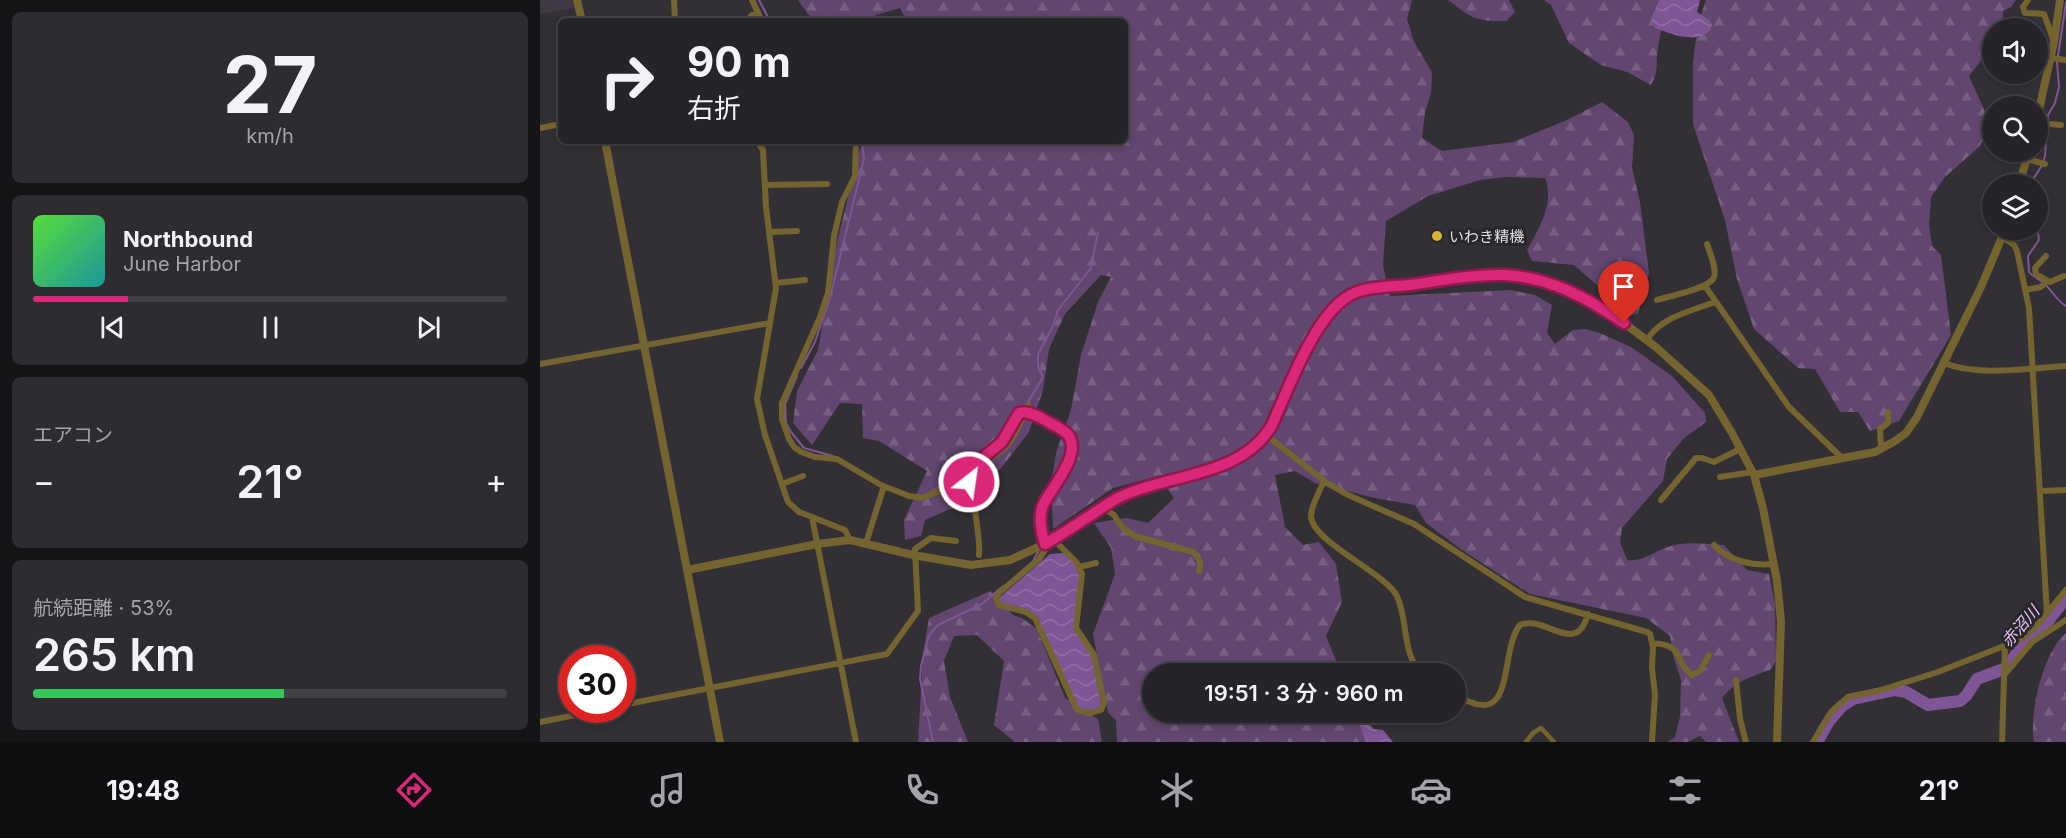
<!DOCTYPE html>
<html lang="ja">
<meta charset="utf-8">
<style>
:root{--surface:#262428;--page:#2e2c30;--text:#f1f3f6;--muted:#a4a4a8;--line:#424145;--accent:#db2777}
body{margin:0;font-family:Inter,"Noto Sans JP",sans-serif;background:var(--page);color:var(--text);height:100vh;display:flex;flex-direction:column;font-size:22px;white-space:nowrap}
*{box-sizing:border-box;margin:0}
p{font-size:20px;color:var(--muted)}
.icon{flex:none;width:33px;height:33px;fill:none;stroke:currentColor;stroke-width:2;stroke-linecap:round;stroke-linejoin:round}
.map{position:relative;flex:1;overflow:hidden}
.sheet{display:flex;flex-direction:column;gap:12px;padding:12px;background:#151416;width:540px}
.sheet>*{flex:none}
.banner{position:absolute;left:18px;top:18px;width:570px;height:126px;border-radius:9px;box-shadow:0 3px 9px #0003,0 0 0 2px var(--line);background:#262428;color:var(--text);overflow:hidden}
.fabs{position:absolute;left:1442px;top:18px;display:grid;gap:12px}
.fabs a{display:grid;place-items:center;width:66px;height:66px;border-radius:50%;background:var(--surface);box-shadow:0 3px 9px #0003,0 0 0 2px var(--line);font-size:30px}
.speed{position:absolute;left:18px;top:645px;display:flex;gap:12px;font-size:30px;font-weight:700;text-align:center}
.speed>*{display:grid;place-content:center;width:78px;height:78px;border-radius:50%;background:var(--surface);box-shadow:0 3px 9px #0003,0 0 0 2px var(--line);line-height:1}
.speed .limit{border:9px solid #d22;background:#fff;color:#111}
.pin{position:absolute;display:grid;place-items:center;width:51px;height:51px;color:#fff;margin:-62px -26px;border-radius:50% 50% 50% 0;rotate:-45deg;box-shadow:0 0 6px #0007}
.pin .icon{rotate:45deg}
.me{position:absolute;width:66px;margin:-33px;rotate:30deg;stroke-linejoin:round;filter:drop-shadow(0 0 4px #0008)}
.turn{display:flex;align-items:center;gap:21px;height:126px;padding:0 30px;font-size:27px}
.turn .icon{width:78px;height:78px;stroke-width:2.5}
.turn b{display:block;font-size:42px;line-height:51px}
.big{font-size:45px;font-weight:600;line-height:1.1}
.sheet .tile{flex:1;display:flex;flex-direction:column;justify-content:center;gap:9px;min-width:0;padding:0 21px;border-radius:9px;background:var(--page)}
.sheet .dial{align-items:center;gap:0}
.dial b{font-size:78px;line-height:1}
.song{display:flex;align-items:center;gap:18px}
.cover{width:72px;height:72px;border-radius:9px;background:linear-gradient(135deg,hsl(110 70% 55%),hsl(180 70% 35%))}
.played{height:6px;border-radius:3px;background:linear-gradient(90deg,var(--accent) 20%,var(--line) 20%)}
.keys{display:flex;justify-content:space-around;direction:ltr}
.heat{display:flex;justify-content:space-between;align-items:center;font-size:33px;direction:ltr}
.charge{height:9px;border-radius:4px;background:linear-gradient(90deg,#34c759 53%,var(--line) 0)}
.trip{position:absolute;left:602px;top:663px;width:324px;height:60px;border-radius:30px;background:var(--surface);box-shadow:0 3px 9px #0003,0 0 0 2px var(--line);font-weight:600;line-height:60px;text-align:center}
.tab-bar{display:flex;height:96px;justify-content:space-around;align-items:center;background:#0f0e10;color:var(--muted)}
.tab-bar .icon{width:42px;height:42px}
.tab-bar .active{color:var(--accent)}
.tab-bar b{font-size:27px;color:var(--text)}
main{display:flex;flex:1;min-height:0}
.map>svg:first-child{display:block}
</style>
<main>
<section class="sheet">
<div class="tile dial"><b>27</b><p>km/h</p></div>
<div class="tile">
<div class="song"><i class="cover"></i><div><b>Northbound</b><p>June Harbor</p></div></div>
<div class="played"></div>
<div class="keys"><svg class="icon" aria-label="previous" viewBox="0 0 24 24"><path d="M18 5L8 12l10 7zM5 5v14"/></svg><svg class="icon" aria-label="pause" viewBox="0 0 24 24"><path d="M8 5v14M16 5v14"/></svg><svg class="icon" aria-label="next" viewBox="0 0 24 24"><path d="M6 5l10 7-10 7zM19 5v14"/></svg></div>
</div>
<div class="tile"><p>エアコン</p>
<div class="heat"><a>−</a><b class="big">21°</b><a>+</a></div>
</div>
<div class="tile"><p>航続距離 · 53%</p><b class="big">265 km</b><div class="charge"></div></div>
</section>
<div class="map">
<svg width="1526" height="742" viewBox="0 0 1526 742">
<defs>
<pattern id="forest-firs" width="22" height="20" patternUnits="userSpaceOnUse" patternTransform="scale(1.5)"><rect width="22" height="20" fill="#61466f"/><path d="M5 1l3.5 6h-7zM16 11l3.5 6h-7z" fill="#776083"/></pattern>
<pattern id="water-waves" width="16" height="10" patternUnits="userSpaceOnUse" patternTransform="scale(1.5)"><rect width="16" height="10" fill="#7f5695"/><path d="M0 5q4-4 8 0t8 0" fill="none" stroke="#916ea4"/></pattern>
</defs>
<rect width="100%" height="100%" fill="#333035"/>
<path fill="#403943" d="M 0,0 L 32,0 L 34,8 L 0,14 Z"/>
<path fill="url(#forest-firs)" d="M 258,0 L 872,0 L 867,19 L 874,42 L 892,72 L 891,93 L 885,112 L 882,138 L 902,151 L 973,142 L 1025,121 L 1062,102 L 1088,122 L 1094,135 L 1092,168 L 1100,202 L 1109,273 L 1098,314 L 1091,315 L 1034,265 L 992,261 L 987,250 C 999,229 1015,202 1005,178 L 965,177 L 940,180 L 888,196 L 846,221 L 843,265 L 850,296 L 971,290 L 995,295 L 1012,305 L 1007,333 L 1015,344 L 1033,330 L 1046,329 L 1062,334 L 1091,347 L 1132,376 L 1165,413 L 1166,422 L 1144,438 L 1127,459 L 1123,481 L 1082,528 L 1080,542 L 1087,560 C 1105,562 1115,550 1131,546 C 1148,541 1167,544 1184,545 L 1207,570 L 1229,574 L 1235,605 L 1236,661 L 1230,670 C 1212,676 1194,682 1182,698 L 1199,742 L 1166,742 L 1160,736 L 1147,742 L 1128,742 L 1135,737 L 1140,717 L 1141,680 L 1134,659 L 1130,636 L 1106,618 L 990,594 L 922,550 L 886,523 L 875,505 L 835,498 L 775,483 L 755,471 L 735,475 L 745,527 L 763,545 L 779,542 L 796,564 L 802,602 L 786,636 L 801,673 L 612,674 L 612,712 L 820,713 L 828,742 L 577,742 L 576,720 L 568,713 L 553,634 L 575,574 L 571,548 L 554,523 L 586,518 L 608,523 L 634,498 L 618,476 L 573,488 L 513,529 L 511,485 L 516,453 L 531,410 L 541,355 L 558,302 L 571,277 L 561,275 L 525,314 L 509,349 L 503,390 L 489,432 L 462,467 L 431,500 L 385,520 L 381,536 L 365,540 L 364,520 L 387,471 L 339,441 L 323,438 L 322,404 L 300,403 L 272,445 L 253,423 L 257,391 L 278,350 L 297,242 L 322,141 L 585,141 L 585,21 L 367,21 L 360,8 L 336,15 L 331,21 L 273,21 Z
M 908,0 L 969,0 L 975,12 L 966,21 C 934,21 933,19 908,0 Z
M 1004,0 L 1131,0 C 1124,16 1121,30 1118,47 C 1115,64 1120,69 1111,85 L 1087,72 L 1061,65 L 1029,43 L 1011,5 Z
M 1166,0 L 1476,0 L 1471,7 L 1463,11 L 1463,28 L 1452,28 L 1452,47 L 1429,76 L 1446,114 L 1446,133 L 1440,146 L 1405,177 L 1391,197 L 1389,224 L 1392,246 L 1401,255 L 1411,335 L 1359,421 L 1330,431 L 1318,412 L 1300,412 L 1275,369 L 1258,368 L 1214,329 L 1197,279 L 1185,220 L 1153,124 L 1153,62 L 1158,24 Z
M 450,591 L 473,615 L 482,618 L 497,629 L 525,698 L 558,719 L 562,742 L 475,742 L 454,725 L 464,661 L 437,635 L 414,636 L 404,661 L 410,697 L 428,742 L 378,742 L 383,654 L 389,618 Z
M 1526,633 L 1526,742 L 1494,742 C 1489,713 1503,652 1526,633 Z"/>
<path fill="url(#water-waves)" d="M 1119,0 L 1160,0 L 1157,12 L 1169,20 L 1172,25 L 1170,31 C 1154,44 1132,34 1115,28 L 1111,19 Z
M 524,553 L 535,564 L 540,575 L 534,629 L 552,656 L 561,704 L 560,708 L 547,711 L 538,707 L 497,616 L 487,609 L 461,603 L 459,598 L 510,554 Z
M 823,722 L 827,722 L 834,729 L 843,730 L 853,742 L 826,742 L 820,726 Z"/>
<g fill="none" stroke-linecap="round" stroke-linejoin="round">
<path stroke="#7f5695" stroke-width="2" d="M 219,0 L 230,21
M 1490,184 L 1501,167 L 1505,156 L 1508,115 L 1515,103 L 1519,87 L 1517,62 L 1526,3
M 1497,225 L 1499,240 L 1488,256 L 1489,272 C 1493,277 1500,279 1505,284 C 1512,291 1518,302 1526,306
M 261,368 L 275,342 L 290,298 L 324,159 L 322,141
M 257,376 L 245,404 L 246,423 L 251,432 L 264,448 L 293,456
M 487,404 L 503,377 L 498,367 L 498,354 L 513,326 L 518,310 L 551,268 L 558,232
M 490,408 L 503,416
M 475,414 L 484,407
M 393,490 L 404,485 L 416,484
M 506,507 C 514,493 540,461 537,443 C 534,432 522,427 513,422
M 505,516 L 506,534
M 493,561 L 499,550
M 393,742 L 380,679 L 381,666 L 389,635 L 398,625 L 442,604 L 463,586"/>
<path stroke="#7f5695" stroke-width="12" d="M 1277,742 L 1289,721 L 1302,706 L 1313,699 L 1355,690 L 1366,692 L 1388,705 L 1420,701 L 1426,696 L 1437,679 L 1464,669 L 1470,663 L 1479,650 L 1508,621 L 1526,598"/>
<path stroke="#74642f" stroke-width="4.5" d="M 986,742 L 993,733 L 1001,728 L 1014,742"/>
<path stroke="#74642f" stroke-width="6" d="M 134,0 L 135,21
M 212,0 L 222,21
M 1488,0 L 1483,7 L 1485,13 L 1504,14 L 1514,42
M 206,21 L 212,15 L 218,13
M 1511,58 L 1526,60
M 1497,123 L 1521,125
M 0,128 L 21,124
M 217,141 L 223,150 L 226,207 L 236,288 L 217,399 L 225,435 L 248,502 L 259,512 L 305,530 L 310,540
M 316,141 L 315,176 L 302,202 L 294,236 L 288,293 L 280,317 L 242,403 L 242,419 L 249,439 L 254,447 L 261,452 L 275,457 L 297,459 L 341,485 L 369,496 L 383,498 L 402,489 L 424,485 L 429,482 L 438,462 L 462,442 L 477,415 L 483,412 L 501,418 L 528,434 L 533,449 L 521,478 L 504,504 L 501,522 L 505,550 L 499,559 L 459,593 L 456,598 L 459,605 L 486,612 L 495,618 L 536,708 C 545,715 552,713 561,710 L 564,703 L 554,655 L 536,628 L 542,574 L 537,563 L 513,539
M 1487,159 L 1505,164
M 225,185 L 287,184
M 1497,208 L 1502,208
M 229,232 L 257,231
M 1462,237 L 1474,245 L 1477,251 L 1489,308 L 1507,614
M 1506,256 L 1495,268 L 1496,274 L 1510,282 L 1524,276
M 236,283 L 265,280
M 1165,286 L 1249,407 L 1302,458
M 1485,290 L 1501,287 L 1507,281
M 1117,300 C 1129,296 1170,289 1174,277 C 1177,269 1170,253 1167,244
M 1107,340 C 1121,317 1151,311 1175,302
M 1404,363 C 1438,377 1489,368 1526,366
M 0,364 L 230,323
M 726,435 L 787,483 L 808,495 L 874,524 L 985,597 L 1107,632 L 1110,634 L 1113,647 L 1112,668 L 1115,695 L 1112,742
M 1341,449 L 1340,429 L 1348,423 L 1348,412
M 1180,477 L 1213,472
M 784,481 C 780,491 771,505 771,516 C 771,541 844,572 857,596 C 868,618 862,659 883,674
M 242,484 L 263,476
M 1500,491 L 1526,490
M 1121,500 L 1156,458 L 1162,458 L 1174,462 L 1200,449
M 560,510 L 568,511 L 574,515 L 581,526 L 594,536 L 653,552 C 659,556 662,564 659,571
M 272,517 L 316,742
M 326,543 L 344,486
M 1174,545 C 1189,561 1212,566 1233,564
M 439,555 C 441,534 431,510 437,490 C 437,487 448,462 449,460 C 454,455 461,452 467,446 C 476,434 483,419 488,405
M 539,567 L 556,563
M 1112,643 C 1147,645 1132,661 1152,675 L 1160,671 L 1169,655
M 1465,674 L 1492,642 L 1526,620
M 1196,680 L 1200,719 L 1206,742
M 915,694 C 978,735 958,652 980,625 C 1005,614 1036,658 1048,614
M 82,705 L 347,654 L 378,611 L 375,549 L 391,538 L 416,541
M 0,722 L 61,710
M 1273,742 L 1291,712 L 1308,697 L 1338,691 L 1398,672 L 1469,644 L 1484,637 L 1499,623 L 1526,590
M 1462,742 L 1465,646"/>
<path stroke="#74642f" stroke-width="8" d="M 37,0 L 42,21
M 1497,119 L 1514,42 L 1520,0
M 65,141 L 180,742
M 1479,184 L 1489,152
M 1214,475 L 1335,452 L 1355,441 L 1366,433 L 1377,417 L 1441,287 L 1465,230
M 147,570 L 277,544 L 310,540 L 373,555 L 431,565 L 470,560 L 505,544 L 578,497 L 628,480 L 673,469 L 696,458 L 723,438 L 732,425 C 751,383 774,313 817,291 L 947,276 L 965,275 L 1011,283 L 1046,299 L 1084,323 L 1117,348 L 1169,395 L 1192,433 L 1214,475 L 1223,508 L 1237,581 L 1241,621 L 1237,742"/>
</g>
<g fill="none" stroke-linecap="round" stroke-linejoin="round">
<g stroke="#8e194d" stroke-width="15">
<path id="route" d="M 429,482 L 438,462 L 462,442 L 479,413 C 489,410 501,418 510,423 C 516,426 525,430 529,436 C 541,455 513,486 504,503 C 498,514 501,533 505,544 C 524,533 542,521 560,509 C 567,505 573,500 580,497 C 629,473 701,478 732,425 C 748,389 774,318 807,297 C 823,286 850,287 869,285 C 900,281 932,274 964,275 C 1009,277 1048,298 1084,323"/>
</g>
<use href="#route" stroke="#db2777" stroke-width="10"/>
</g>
<circle fill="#d6b534" stroke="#2a272b" stroke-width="2" cx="897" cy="236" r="6"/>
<g text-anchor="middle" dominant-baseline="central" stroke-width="6" stroke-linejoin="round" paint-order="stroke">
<g font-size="15" fill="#e1dfe2" stroke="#2a272b" text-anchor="start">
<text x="909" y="236">いわき精機</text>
</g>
<g font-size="16" font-style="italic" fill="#e5c2f8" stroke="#2a272b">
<text transform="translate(1480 626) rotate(-49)">赤沼川</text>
</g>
</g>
</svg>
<div class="fabs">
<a><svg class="icon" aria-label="sound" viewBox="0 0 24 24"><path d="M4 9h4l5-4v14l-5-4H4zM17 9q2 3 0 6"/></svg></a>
<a><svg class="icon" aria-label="search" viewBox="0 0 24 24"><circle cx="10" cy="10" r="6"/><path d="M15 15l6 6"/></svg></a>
<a><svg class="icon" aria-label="layers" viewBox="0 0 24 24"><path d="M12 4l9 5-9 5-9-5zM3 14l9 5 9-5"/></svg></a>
</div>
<div class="speed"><div class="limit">30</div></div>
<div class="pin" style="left:1084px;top:323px;background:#d93025"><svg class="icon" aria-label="arrive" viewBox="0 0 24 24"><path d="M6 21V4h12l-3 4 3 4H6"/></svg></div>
<svg class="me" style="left:429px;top:482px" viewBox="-20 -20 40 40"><circle r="17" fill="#db2777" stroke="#fff" stroke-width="3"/><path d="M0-11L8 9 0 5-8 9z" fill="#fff"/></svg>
<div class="trip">19:51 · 3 分 · 960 m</div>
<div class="banner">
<div class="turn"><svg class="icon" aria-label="right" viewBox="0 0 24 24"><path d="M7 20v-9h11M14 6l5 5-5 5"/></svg><div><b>90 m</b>右折</div></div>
</div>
</div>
</main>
<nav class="tab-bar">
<b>19:48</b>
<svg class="icon active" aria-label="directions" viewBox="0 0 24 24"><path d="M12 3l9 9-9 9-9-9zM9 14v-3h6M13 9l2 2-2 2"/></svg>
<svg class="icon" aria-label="music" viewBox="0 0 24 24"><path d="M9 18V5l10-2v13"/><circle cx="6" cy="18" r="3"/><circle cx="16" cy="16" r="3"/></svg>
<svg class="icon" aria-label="phone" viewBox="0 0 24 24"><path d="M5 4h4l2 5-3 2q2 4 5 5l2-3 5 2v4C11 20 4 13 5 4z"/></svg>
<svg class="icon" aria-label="climate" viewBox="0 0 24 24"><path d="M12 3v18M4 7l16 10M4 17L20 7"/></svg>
<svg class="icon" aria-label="car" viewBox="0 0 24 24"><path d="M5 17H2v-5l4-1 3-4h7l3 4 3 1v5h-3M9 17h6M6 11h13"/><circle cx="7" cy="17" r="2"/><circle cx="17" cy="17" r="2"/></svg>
<svg class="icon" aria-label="filters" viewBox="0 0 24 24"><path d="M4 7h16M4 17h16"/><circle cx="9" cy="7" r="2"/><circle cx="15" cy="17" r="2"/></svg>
<b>21°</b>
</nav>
